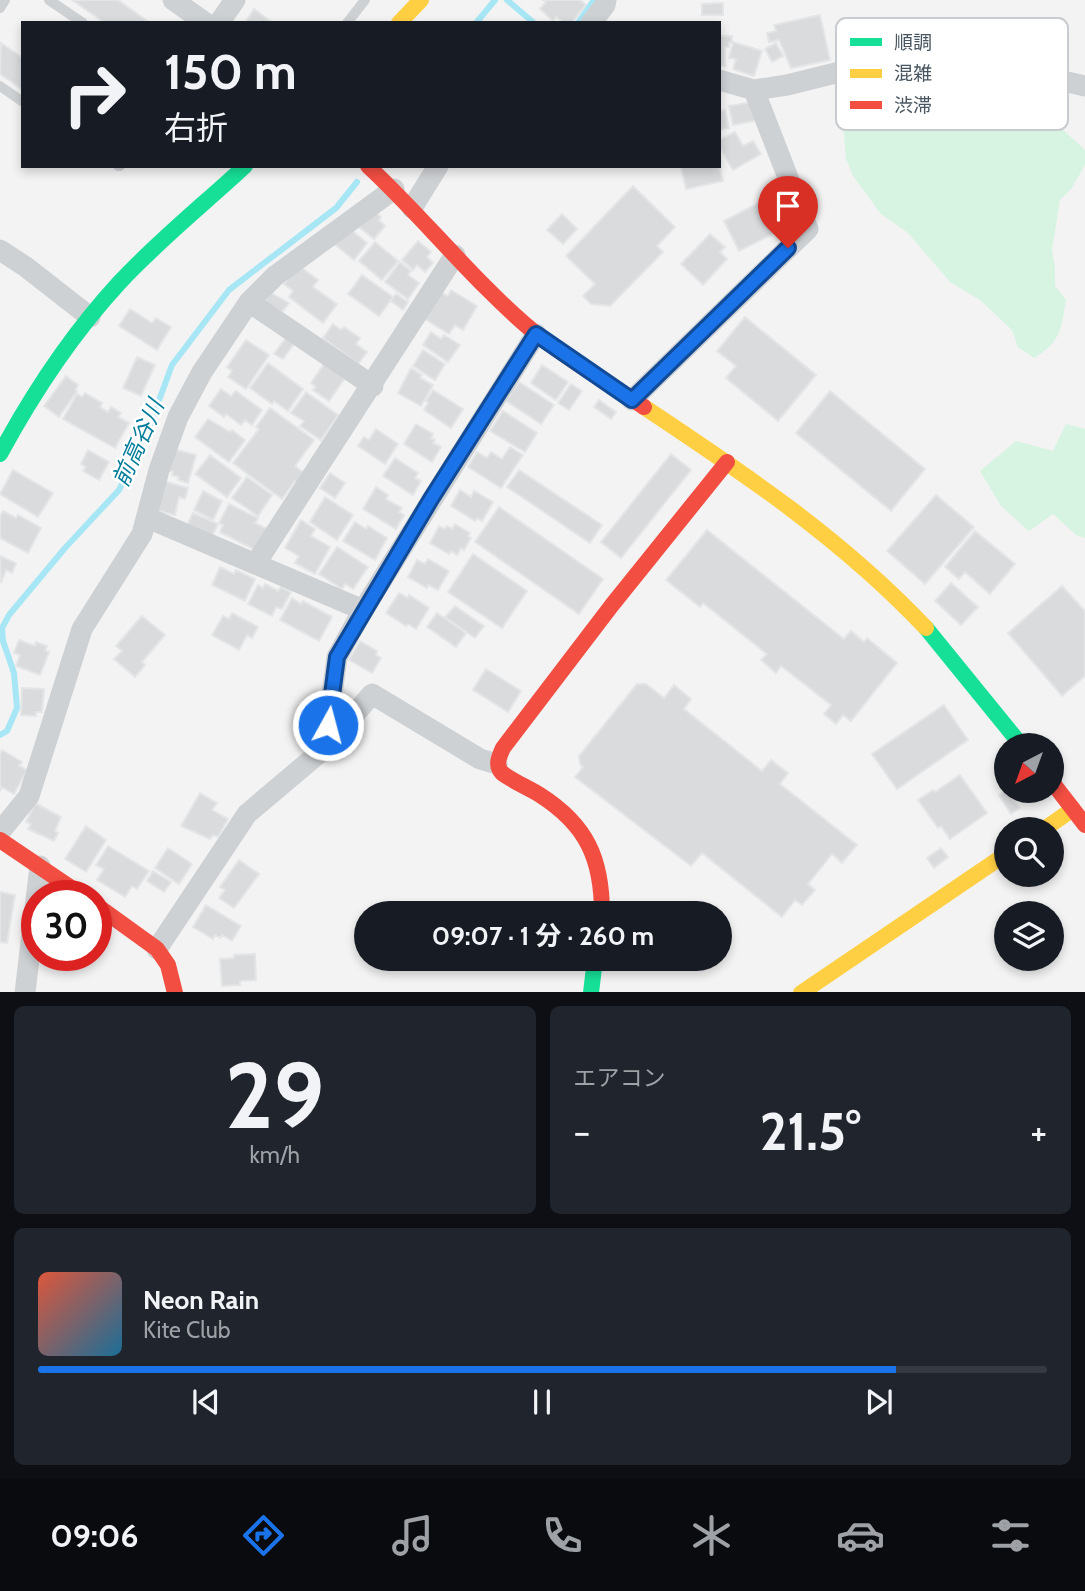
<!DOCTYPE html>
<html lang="ja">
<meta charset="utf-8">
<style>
:root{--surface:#171b24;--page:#20242c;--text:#f1f3f6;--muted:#9ea1a6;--line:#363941;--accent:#1a73e8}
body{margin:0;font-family:Cabin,"Noto Sans JP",sans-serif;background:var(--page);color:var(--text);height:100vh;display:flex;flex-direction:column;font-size:26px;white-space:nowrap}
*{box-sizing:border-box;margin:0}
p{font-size:23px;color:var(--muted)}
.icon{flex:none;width:38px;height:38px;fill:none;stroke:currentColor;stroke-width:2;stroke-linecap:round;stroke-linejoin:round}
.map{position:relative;height:992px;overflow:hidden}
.panel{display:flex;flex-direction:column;gap:14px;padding:14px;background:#0d0f14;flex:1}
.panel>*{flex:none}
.hud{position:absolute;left:21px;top:21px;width:700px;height:147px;border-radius:0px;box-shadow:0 4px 10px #0003;background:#171b24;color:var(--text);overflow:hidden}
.needle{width:46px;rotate:221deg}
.buttons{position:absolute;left:994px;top:733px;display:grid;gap:14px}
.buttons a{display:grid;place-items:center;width:70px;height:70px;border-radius:50%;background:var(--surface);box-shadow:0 4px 10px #0003;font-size:35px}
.speed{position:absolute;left:21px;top:880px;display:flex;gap:14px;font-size:35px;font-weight:700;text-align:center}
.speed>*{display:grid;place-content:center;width:91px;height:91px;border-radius:50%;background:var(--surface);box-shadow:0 4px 10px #0003;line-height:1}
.speed .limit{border:10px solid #d22;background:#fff;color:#111}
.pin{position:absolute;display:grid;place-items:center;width:60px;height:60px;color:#fff;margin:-72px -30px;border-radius:50% 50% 50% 0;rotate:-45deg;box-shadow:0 0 7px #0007}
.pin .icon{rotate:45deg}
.me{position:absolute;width:77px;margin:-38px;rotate:7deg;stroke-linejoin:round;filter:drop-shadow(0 0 5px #0008)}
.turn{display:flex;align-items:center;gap:24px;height:147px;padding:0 28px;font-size:32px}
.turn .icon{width:91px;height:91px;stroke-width:2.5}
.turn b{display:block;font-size:49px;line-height:60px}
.big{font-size:52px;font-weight:700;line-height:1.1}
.panel .card{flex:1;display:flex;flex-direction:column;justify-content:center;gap:10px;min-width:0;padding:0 24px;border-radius:10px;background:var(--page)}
.panel .dial{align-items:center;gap:0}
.dial b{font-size:91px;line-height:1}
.song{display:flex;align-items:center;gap:21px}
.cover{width:84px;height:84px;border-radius:10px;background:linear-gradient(135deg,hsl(10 70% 55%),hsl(200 70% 35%))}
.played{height:7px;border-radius:4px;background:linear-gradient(90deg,var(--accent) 85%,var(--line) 85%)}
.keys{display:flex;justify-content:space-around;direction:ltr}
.heat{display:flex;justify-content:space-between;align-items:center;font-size:38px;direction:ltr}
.panel .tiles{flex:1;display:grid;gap:14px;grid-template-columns:1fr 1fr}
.card:last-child{grid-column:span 2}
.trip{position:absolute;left:354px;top:901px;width:378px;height:70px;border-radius:35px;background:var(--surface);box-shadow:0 4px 10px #0003;font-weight:700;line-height:70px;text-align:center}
.tabs{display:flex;height:112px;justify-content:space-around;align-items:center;background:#090b0e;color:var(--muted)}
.tabs .icon{width:49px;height:49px}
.tabs .current{color:var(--accent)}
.tabs b{font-size:32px;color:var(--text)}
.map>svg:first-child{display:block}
</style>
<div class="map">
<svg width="1085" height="993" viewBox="0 0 1085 993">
<rect width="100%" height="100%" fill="#f3f3f3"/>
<path fill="#d6f4e1" d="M 954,69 L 972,71 C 977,123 992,107 1027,129 L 1057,124 L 1085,150 L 1085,164 L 1082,170 L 1072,188 L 1060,200 L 1052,250 L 1055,268 L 1055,286 L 1066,300 C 1061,329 1061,342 1034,358 L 1018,347 L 1012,330 L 980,300 L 950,282 L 908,233 L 881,214 L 853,176 L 846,159 L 843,124 L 850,90 L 858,81 L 871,97 L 892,94 L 922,96 L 950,87 Z
M 1066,424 L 1085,429 L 1085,538 L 1076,535 L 1053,514 L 1029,531 L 1001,506 L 980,471 L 1016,441 L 1053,451 Z"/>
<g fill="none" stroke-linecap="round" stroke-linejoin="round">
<path stroke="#a7e6f4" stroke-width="6" d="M 507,0 L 534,23
M 476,23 L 495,0
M 578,23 L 594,0
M 0,735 L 7,731 L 17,708 L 14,673 L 3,641 L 2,628 L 9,615 L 65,548 L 119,490 L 151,422 L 172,365 L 229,290 L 336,208 L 357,182"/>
</g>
<path fill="#dadbdd" stroke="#e4e5e6" stroke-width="2" d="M 72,0 L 118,0 L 150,23 L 105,23 Z
M 543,0 L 580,0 L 586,5 L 571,23 L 564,23 L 556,17 L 553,21 L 540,9 L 546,2 Z
M 723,3 L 723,15 L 702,15 L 702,4 Z
M 254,9 L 273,23 L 245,23 Z
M 820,15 L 830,60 L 791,68 L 779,40 L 769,42 L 767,33 L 776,31 L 774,25 Z
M 719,36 L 732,36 L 732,43 L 729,43 L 729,47 L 725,47 L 725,66 L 719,66 Z
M 733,42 L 762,51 L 754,76 L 733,69 L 736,59 L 729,58 Z
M 1,43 L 23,58 L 23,90 L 0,74 Z
M 776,43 L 783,56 L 772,62 L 765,49 Z
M 752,102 L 759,120 L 733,125 L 729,106 Z
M 725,110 L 729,128 L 719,130 L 719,111 Z
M 735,132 L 743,146 L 753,141 L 761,154 L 733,170 L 719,146 L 719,140 Z
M 719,163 L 723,181 L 686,189 L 681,166 L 719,166 Z
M 633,186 L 675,227 L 657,246 L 663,252 L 610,306 L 591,304 L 583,296 L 595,284 L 566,256 Z
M 776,194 L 792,224 L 739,251 L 724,221 Z
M 373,210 L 381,217 L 379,220 L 385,226 L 374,239 L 359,227 Z
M 562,214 L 577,229 L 563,244 L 547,230 Z
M 350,229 L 367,243 L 354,260 L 332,242 Z
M 710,234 L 725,247 L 720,252 L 727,259 L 703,285 L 681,264 Z
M 418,241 L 431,252 L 427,257 L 433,263 L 425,272 L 417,265 L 413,270 L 402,260 Z
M 375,242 L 398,261 L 382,280 L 359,261 Z
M 400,262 L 411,271 L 408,275 L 419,283 L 408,299 L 385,282 Z
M 298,265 L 318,280 L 313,287 L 337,304 L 323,323 L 289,297 L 293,291 L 284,284 Z
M 362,275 L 393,297 L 379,316 L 348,294 Z
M 451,290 L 477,306 L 463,330 L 455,325 L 449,334 L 425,319 L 441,292 L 448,296 Z
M 271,293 L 289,303 L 282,312 L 264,303 Z
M 396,294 L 408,302 L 403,310 L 391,301 Z
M 130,309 L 152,323 L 156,318 L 171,327 L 157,350 L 119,326 Z
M 745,317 L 816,375 L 778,421 L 726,378 L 736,366 L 717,351 Z
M 333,324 L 341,330 L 344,327 L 360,338 L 356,344 L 367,352 L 358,364 L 323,338 Z
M 431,332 L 441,339 L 444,335 L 460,345 L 448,362 L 423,345 Z
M 288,335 L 296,341 L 283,359 L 274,354 Z
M 246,340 L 269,355 L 246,389 L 228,377 L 232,371 L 227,367 Z
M 423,350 L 445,364 L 435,380 L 413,366 Z
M 137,357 L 155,365 L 141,396 L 123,388 Z
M 268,363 L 303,389 L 288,411 L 274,401 L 272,404 L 250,388 Z
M 324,364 L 345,378 L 329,401 L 313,390 L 316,387 L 311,383 Z
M 542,365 L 568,382 L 556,400 L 531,383 Z
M 411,368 L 422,375 L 420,378 L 433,385 L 421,406 L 398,393 Z
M 66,376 L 78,385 L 75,390 L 77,391 L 59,417 L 44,406 Z
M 519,382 L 554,405 L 541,424 L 506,401 Z
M 571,384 L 582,391 L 569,410 L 558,403 Z
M 221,389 L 231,396 L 236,391 L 262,410 L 252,425 L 245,420 L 241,425 L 226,414 L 224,417 L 209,406 Z
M 433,390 L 463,409 L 451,428 L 424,410 L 428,403 L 426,401 Z
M 830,391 L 925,469 L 891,511 L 796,433 Z
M 306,392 L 338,415 L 321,440 L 300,426 L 304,421 L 291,413 Z
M 85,393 L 102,403 L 100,407 L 108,412 L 111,407 L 121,413 L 118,417 L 129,423 L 115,448 L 63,419 L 77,394 L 82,397 Z
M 599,400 L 616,412 L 611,419 L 594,407 Z
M 270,408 L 314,440 L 295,466 L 305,474 L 298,483 L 295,481 L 282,499 L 233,463 L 259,429 L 256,427 Z
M 503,411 L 537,433 L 525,452 L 490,431 Z
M 208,419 L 230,432 L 232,430 L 245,440 L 229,462 L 195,437 Z
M 416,424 L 433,434 L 431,438 L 435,440 L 433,443 L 441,447 L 432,462 L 404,444 Z
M 376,429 L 398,444 L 385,464 L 358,446 L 364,437 L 369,440 Z
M 510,447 L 523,455 L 501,488 L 468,467 L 477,452 L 487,458 L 491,452 L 502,459 Z
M 173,449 L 196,455 L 188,483 L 178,480 L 179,477 L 172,475 L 173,472 L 167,470 Z
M 88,450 L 109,462 L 99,480 L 83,471 L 86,467 L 81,464 Z
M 671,454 L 691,470 L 621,558 L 601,542 Z
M 210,455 L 241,478 L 227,497 L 195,474 Z
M 395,458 L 418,473 L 415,478 L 421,481 L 413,495 L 383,476 Z
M 13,470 L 53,493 L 38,517 L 0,494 Z
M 519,470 L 602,525 L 590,543 L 507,487 Z
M 330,473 L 345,483 L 335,498 L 320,488 Z
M 247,477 L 272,495 L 258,516 L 232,498 Z
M 164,481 L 188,488 L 185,499 L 179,497 L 175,515 L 156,510 Z
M 376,487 L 388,495 L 386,499 L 402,508 L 399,512 L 404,515 L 396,529 L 363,509 Z
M 460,490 L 471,497 L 474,491 L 493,502 L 482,521 L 477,518 L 475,521 L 451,506 Z
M 203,491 L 222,501 L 213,520 L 194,510 Z
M 936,495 L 974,527 L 925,584 L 887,551 Z
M 325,497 L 353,515 L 337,540 L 310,522 Z
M 229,504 L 258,518 L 255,523 L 267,529 L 257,551 L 220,532 L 223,525 L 219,523 Z
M 499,507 L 603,579 L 579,614 L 475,542 Z
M 3,511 L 16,518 L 18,515 L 41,528 L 28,553 L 0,538 L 0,516 Z
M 193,513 L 218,524 L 212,536 L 187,525 Z
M 301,520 L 315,529 L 311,536 L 330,547 L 315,574 L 295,563 L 299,556 L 285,548 Z
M 355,522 L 366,529 L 368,526 L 387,538 L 375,560 L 343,541 Z
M 455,524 L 470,533 L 468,536 L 471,538 L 464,550 L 461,548 L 457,555 L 451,551 L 449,554 L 430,543 L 439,526 L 445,529 L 447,526 L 452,529 Z
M 707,530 L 844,639 L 851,631 L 864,642 L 867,638 L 897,663 L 851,721 L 843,715 L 836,724 L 824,714 L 831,705 L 781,666 L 776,673 L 761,660 L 767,654 L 703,603 L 700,607 L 666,580 Z
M 975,531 L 1015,564 L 990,594 L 965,572 L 959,579 L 945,567 Z
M 337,547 L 368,567 L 353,589 L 345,584 L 342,589 L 319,574 Z
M 473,554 L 527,591 L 502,628 L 448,592 Z
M 0,556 L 16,563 L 12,573 L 6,570 L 1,583 Z
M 428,559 L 449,571 L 438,590 L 428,585 L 427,588 L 408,577 L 417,560 L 425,564 Z
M 220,567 L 234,574 L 236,570 L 255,579 L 245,601 L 212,585 Z
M 951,583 L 978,607 L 961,625 L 935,601 Z
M 265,584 L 278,591 L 281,587 L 291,592 L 282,609 L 276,607 L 272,616 L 248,604 L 258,585 L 263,588 Z
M 1062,586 L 1085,611 L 1085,676 L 1062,696 L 1008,633 Z
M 399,593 L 408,598 L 409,595 L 429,608 L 416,629 L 408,624 L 406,626 L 386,613 Z
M 292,598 L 301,604 L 303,601 L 332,617 L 319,641 L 280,620 Z
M 455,606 L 484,626 L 475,638 L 445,617 Z
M 232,613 L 258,627 L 252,638 L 247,635 L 239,650 L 212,635 L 223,616 L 229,619 Z
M 437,613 L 466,633 L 456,647 L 427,627 Z
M 142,616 L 165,635 L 142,662 L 145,665 L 135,677 L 114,659 L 122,651 L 116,646 Z
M 19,640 L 35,646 L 36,642 L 47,646 L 45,650 L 49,652 L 40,675 L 16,666 L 20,655 L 14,653 Z
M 360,641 L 377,651 L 376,655 L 381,658 L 372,673 L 349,660 Z
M 486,669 L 521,691 L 508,712 L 473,690 Z
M 637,684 L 646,684 L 664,698 L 674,685 L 691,699 L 684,709 L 762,771 L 771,760 L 788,773 L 780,784 L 857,845 L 842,863 L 832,854 L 808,884 L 815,890 L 802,905 L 795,900 L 782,917 L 702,853 L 691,866 L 575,777 L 583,767 L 580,764 L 579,756 Z
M 22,688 L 44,689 L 42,712 L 36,712 L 36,716 L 21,715 Z
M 944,705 L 968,740 L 897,789 L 872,754 Z
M 2,750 L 22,762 L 19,766 L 27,770 L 14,794 L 2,787 L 0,791 L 0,754 Z
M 960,775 L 987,813 L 950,839 L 941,826 L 938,828 L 918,800 L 933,790 L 935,792 Z
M 1006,790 L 1020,808 L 1011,814 L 999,795 Z
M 200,793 L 217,803 L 212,810 L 228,819 L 218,837 L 213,835 L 210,839 L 181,826 Z
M 35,803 L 61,817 L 55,831 L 58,833 L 54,841 L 28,829 L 31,824 L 26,822 Z
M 86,826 L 106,840 L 86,872 L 65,859 Z
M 108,846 L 149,871 L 137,889 L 132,886 L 125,897 L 97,880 L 104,869 L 96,865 Z
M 168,848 L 192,864 L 179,884 L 155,868 Z
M 941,848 L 948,857 L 934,868 L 927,858 Z
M 239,860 L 259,874 L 234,908 L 219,898 L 225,890 L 220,887 Z
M 153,871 L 171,882 L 164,892 L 147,881 Z
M 0,892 L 15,895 L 7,943 L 0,942 Z
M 206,905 L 241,926 L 232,941 L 222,935 L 220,938 L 215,935 L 213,939 L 193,927 Z
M 255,954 L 256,980 L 240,981 L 240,985 L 222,986 L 220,959 L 234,958 L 234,955 Z"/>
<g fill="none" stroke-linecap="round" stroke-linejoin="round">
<path stroke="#ced1d4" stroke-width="10" d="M 49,0 L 83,23
M 0,8 L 5,0
M 347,23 L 365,0
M 0,86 L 23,102
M 118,166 L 120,166"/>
<path stroke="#ced1d4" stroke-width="21" d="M 173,0 L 206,23
M 219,23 L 235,0
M 591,23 L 605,5 L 606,0
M 719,80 L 754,90 L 787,85 L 929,50 L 1085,86
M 412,208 L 438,166
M 0,250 L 26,267 L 90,317
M 249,302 L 373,386
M 632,400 L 808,229 L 754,90
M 148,518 L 363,610 L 536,334
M 256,563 L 455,255
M 325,748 L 372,694 L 480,759 L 497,764
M 0,832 L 29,796 L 82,629 L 142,534 L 159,470 L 178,417 L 202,372 L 249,302 L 275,276 L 394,189
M 157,949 L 247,814 L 325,748 L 337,657 L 363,610
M 25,993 L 40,866"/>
<path stroke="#16e098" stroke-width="16" d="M 0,454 C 33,393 72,334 119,283 C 158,241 203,205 245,166
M 926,628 L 1022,746
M 591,993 L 595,959"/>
<path stroke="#ffcf43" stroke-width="16" d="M 399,23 L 421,0
M 644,407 C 745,474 842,539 926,628
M 1043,830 L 1073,809
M 801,993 L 1006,854"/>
<path stroke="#f24e42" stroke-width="16" d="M 368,166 C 425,219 474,282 534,332 C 567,359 608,383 644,407
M 1052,782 L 1085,825
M 0,840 L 83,896
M 96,905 L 157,949 L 168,965 L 175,993
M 602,914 C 602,859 587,825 540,795 C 527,787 514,782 502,773 C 495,765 499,757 503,748 L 612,605 L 727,462"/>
</g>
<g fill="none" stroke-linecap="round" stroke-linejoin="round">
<g stroke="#114b97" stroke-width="18">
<path id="route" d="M 328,725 L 337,657 L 431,499 L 536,334 L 632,400 L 788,248"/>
</g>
<use href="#route" stroke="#1a73e8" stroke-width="12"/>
</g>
<g text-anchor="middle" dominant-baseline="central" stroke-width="5" stroke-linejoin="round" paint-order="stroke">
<g font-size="23" font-style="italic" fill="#037d9a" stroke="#fff">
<text transform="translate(138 443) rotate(-66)">前高谷川</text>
</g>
</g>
<rect x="836" y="18" width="232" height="112" rx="10" fill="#fff" stroke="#c8ccd0" stroke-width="2"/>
<rect x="850" y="38" width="32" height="8" fill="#16e098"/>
<rect x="850" y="69" width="32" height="9" fill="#ffcf43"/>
<rect x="850" y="101" width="32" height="8" fill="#f24e42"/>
<g font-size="19" fill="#485662">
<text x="894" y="49">順調</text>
<text x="894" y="80">混雑</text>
<text x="894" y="112">渋滞</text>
</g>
</svg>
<div class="buttons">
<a><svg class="needle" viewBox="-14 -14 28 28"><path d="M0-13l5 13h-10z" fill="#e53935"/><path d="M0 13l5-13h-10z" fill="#9ea1a6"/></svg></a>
<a><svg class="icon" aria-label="search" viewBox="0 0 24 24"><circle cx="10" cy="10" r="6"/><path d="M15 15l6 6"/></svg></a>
<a><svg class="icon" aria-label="layers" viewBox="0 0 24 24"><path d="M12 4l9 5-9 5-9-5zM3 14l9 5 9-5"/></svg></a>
</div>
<div class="speed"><div class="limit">30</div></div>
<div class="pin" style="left:788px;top:248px;background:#d93025"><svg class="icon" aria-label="arrive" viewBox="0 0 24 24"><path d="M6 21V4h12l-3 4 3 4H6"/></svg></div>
<svg class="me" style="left:328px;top:725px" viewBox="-20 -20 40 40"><circle r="17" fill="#1a73e8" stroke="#fff" stroke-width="3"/><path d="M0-11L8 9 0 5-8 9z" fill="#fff"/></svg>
<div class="trip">09:07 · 1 分 · 260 m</div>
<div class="hud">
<div class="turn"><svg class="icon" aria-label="right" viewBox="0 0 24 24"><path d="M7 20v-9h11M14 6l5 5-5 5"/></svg><div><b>150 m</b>右折</div></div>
</div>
</div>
<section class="panel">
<div class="tiles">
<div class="card dial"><b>29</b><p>km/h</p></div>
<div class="card"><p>エアコン</p>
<div class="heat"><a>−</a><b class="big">21.5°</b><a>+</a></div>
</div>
<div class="card">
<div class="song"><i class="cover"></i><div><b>Neon Rain</b><p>Kite Club</p></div></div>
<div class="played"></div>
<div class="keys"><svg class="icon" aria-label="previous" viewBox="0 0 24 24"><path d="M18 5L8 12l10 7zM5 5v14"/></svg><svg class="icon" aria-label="pause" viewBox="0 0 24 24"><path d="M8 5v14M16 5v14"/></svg><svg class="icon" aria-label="next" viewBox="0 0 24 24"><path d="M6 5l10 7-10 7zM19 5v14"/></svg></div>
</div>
</div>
</section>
<nav class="tabs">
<b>09:06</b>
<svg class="icon current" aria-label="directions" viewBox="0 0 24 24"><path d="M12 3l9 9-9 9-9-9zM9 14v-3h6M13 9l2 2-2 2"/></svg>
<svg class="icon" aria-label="music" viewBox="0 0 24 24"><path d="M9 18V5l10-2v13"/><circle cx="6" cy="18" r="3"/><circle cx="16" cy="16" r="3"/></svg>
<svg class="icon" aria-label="phone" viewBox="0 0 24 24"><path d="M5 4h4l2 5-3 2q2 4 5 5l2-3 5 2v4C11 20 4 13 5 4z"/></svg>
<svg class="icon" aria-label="climate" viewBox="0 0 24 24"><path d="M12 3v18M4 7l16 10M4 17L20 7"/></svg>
<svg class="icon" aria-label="car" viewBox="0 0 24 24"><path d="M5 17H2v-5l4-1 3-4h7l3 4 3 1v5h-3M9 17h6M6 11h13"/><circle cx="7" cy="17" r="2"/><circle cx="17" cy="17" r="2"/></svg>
<svg class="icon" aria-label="filters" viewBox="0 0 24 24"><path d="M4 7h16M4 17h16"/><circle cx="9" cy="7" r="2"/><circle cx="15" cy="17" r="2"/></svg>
</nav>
